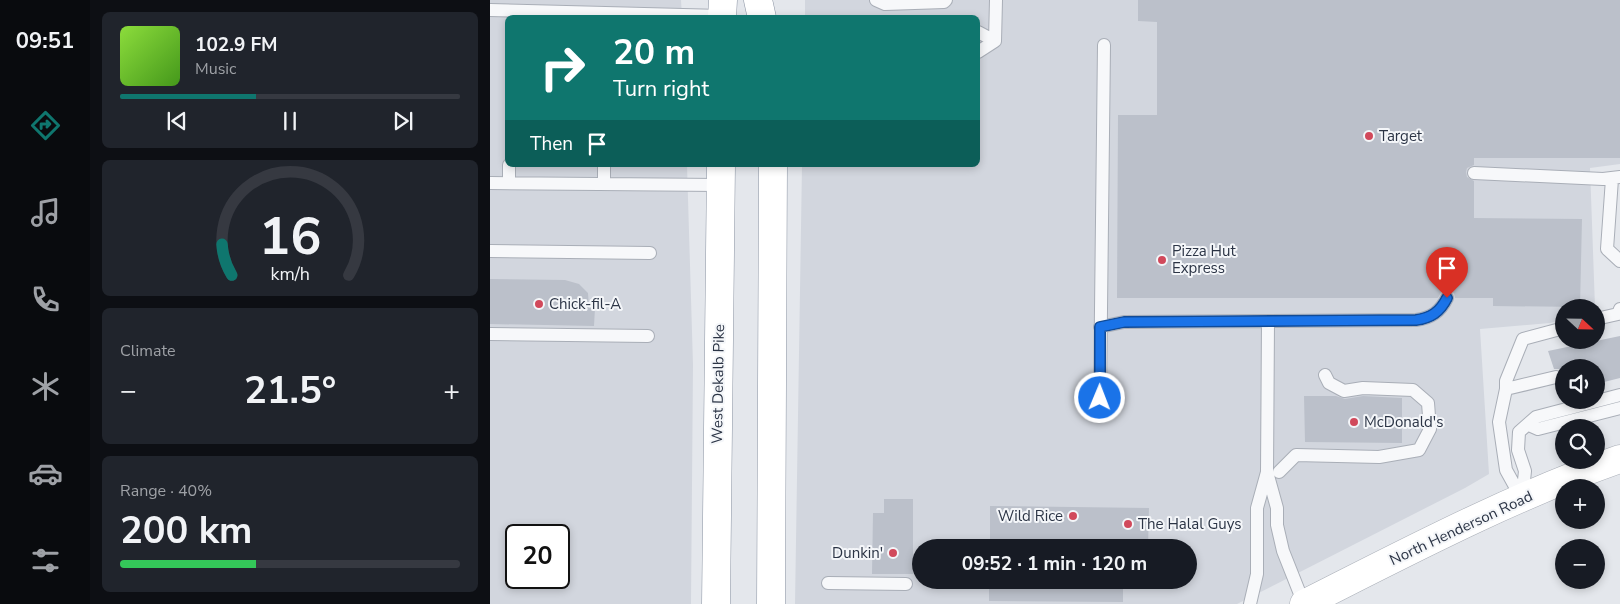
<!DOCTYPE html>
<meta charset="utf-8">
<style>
:root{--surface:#171b24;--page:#20242c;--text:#f1f3f6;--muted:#9ea1a6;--line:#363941;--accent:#0f766e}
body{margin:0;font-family:"Nunito Sans",sans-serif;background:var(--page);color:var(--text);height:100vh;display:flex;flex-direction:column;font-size:19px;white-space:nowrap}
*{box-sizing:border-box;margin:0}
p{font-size:16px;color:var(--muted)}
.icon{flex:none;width:28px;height:28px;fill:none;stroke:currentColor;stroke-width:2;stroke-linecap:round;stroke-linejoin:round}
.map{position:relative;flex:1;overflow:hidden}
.side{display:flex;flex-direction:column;gap:12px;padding:12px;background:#0d0f14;width:400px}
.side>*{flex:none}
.hud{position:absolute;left:15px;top:15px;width:475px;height:152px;border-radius:8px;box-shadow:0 2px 8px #0003;background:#0f766e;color:#fff;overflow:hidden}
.needle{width:32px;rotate:112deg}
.fabs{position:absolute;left:1065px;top:299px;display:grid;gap:10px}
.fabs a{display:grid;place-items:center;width:50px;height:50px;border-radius:50%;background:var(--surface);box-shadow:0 2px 8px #0003;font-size:25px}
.speed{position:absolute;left:15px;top:524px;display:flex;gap:10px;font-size:25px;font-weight:700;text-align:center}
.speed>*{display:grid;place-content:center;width:65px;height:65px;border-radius:50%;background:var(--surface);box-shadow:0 2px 8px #0003;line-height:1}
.speed .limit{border:2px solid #111;border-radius:8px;background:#fff;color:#111}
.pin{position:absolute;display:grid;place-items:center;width:42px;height:42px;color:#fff;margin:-51px -21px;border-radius:50% 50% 50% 0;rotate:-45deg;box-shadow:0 0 5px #0007}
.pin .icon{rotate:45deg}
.me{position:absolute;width:55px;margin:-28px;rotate:1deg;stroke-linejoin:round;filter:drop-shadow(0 0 4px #0008)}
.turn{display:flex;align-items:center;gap:18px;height:105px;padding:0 25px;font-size:22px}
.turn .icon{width:65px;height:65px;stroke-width:2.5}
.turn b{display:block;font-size:35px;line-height:42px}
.then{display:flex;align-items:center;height:48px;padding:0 25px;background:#0003;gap:10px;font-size:19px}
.big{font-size:38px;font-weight:700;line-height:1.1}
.side .card{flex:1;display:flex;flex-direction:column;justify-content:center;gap:8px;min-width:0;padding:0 18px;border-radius:8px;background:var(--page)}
.side .dial{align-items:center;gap:0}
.dial svg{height:130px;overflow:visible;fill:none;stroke:var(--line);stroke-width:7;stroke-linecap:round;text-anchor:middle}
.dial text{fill:var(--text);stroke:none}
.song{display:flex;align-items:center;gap:15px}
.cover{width:60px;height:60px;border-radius:8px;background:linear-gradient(135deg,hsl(90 70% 55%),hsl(100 70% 35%))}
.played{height:5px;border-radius:2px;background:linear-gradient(90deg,var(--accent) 40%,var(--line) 40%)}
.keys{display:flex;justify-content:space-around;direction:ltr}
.heat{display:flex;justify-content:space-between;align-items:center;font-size:28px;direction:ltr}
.charge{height:8px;border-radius:4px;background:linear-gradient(90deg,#34c759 40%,var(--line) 0)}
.trip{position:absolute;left:422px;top:539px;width:285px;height:50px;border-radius:25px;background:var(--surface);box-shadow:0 2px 8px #0003;font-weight:700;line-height:50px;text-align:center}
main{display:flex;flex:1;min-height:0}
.menu{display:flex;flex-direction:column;width:90px;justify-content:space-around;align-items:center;background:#090b0e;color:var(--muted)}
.menu .icon{width:35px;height:35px}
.menu .active{color:var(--accent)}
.menu b{font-size:22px;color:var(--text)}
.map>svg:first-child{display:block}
</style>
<main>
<nav class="menu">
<b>09:51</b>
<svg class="icon active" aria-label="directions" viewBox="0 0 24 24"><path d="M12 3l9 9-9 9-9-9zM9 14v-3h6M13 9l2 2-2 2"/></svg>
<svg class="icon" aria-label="music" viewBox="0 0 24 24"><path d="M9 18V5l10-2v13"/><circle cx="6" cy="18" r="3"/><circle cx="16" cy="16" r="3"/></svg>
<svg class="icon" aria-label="phone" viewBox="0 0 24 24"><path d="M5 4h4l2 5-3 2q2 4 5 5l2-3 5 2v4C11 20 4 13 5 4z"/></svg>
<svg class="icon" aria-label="climate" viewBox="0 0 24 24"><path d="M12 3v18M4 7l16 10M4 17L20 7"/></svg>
<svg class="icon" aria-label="car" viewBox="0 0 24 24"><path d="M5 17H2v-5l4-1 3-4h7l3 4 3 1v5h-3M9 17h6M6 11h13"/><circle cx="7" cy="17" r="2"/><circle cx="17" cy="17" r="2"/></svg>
<svg class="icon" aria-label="filters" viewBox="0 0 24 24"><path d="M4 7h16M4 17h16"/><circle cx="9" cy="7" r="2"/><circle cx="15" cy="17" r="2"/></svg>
</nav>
<section class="side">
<div class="card">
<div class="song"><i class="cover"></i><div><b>102.9 FM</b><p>Music</p></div></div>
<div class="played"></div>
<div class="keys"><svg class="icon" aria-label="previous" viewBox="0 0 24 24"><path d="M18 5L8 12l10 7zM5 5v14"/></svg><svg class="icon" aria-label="pause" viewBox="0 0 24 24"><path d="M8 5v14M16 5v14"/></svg><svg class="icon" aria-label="next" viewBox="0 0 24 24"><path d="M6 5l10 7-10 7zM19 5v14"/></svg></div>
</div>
<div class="card dial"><svg viewBox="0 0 100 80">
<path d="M14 69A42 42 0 1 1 86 69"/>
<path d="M14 69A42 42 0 0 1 8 50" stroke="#0f766e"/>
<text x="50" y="56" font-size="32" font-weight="700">16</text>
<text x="50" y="72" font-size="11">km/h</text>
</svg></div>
<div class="card"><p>Climate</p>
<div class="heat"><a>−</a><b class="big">21.5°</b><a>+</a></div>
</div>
<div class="card"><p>Range · 40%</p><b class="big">200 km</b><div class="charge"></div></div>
</section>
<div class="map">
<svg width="1130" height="604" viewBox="0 0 1130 604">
<rect width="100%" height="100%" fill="#e4e7ec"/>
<path fill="#d2d6de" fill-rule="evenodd" d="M 0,0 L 191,0 L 192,17 L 18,18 L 18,165 L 197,165 L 203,365 L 201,604 L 0,604 ZM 26,535 L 69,535 L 69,578 L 26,578 Z
M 315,0 L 1130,0 L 1130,164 L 1100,168 L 1105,307 L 1074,308 L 1074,319 L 1060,323 L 990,329 L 999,474 L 975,488 L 747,604 L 305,604 L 312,165 L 488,165 L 488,18 L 315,17 ZM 431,548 L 699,548 L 699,580 L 431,580 Z"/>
<path fill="#bbc0ca" d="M 648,0 L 1130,0 L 1130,158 L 984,158 L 984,165 L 977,168 L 976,172 L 977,177 L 984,181 L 984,218 L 1092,219 L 1090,307 L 1003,306 L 1003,298 L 965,298 L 964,293 L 957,290 L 952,291 L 948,298 L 627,298 L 628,115 L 667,115 L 667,22 L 648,21 Z
M 0,279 L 75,280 L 89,284 L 98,293 L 99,308 L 105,308 L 104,326 L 0,324 Z
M 1130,336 L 1130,378 L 1106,384 L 1106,368 L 1074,368 L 1074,375 L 1069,369 L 1064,369 L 1058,351 Z
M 814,396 L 846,396 L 855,399 L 873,396 L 912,398 L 912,443 L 815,442 Z
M 394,499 L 423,499 L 423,574 L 382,574 L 383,513 L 394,513 Z
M 500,506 L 659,508 L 658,548 L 500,548 Z
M 499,580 L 658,580 L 657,585 L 633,585 L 633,602 L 499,601 Z"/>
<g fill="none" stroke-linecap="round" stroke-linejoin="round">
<g stroke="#a9aeb7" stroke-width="14">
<path id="lane" d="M 386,0 L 395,4 L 454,2 L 456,0
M 0,10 L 232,16
M 488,32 L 505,41
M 505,41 L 506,0
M 488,52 L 505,41
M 984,173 L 1113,179 L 1130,177
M 1122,179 L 1117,249 L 1130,261
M 0,183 L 230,185
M 19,183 L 19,165
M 114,184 L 114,165
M 0,251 L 160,253
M 1106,319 L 1128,314 L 1130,309
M 610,327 L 634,322 L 926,320 C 941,318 950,312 957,298
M 0,334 L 158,336
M 1016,389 L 1066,377
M 610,398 L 614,45
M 1039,425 L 1048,429 L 1130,408
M 777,472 L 787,508 L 787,525 L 793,551 L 814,604
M 789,472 L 806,455 L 889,457 L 929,450 L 940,429 L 938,403 L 923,390 L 873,388 L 854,391 L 839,383 L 835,375
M 1032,499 L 1016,470 L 1009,422 L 1016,389 L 1016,381 L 1033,339 L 1074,328
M 1032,499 L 1035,471 L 1028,450 L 1029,432 L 1046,417 L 1130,395
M 338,583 L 416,584
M 760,604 L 767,574 L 767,508 L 777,472 L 778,322"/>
</g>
<g stroke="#a9aeb7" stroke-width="29">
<path id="secondary" d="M 814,604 C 917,552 1021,497 1130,459"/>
</g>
<g stroke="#8b94a3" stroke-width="29">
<path id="highway" d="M 268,0 L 272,18
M 232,18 L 233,0
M 226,604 L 231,165
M 281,604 L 283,165"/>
</g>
<use href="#lane" stroke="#f7f8fa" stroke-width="12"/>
<use href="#secondary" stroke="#fff" stroke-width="28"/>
<use href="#highway" stroke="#fff" stroke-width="28"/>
</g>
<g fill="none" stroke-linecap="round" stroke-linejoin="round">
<g stroke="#114b97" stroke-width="12">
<path id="route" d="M 610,398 L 610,327 L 634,322 L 926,320 C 941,318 950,312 957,298"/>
</g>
<use href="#route" stroke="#1a73e8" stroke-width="9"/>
</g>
<g fill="#d1495b" stroke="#f4f6f9" stroke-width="2">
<circle cx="879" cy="136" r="5"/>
<circle cx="672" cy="260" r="5"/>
<circle cx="49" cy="304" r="5"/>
<circle cx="864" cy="422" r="5"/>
<circle cx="583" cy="516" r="5"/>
<circle cx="638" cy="524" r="5"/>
<circle cx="403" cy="553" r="5"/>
</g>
<g text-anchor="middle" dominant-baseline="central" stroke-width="4" stroke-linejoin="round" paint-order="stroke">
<g font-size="15" fill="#2b3445" stroke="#f4f6f9" text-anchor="start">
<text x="889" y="136">Target</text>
<text x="682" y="251">Pizza Hut<tspan x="682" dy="17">Express</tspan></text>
<text x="59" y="304">Chick-fil-A</text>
<text x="874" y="422">McDonald's</text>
<text x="573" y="516" text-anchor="end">Wild Rice</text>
<text x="648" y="524">The Halal Guys</text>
<text x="393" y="553" text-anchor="end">Dunkin'</text>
</g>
<g font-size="15" fill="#2b3445" stroke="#f4f6f9">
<text transform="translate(228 384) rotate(-89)">West Dekalb Pike</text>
<text transform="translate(971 528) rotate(-25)">North Henderson Road</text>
</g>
</g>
</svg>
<div class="fabs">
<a><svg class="needle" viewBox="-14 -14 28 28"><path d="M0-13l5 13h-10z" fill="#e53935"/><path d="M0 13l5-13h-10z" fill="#9ea1a6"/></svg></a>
<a><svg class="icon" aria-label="sound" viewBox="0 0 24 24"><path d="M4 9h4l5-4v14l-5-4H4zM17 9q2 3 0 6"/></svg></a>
<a><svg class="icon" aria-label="search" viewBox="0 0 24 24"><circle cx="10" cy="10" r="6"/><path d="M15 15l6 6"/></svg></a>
<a>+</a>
<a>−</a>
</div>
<div class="speed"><div class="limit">20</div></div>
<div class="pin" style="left:957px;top:298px;background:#d93025"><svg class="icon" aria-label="arrive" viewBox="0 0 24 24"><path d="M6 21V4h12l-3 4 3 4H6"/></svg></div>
<svg class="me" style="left:610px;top:398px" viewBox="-20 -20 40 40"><circle r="17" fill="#1a73e8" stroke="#fff" stroke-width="3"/><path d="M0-11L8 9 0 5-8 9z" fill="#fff"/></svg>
<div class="trip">09:52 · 1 min · 120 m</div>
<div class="hud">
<div class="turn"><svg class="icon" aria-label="right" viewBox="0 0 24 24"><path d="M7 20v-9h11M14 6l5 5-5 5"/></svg><div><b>20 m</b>Turn right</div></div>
<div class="then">Then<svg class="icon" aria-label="arrive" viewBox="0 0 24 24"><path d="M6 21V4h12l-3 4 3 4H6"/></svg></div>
</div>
</div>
</main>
